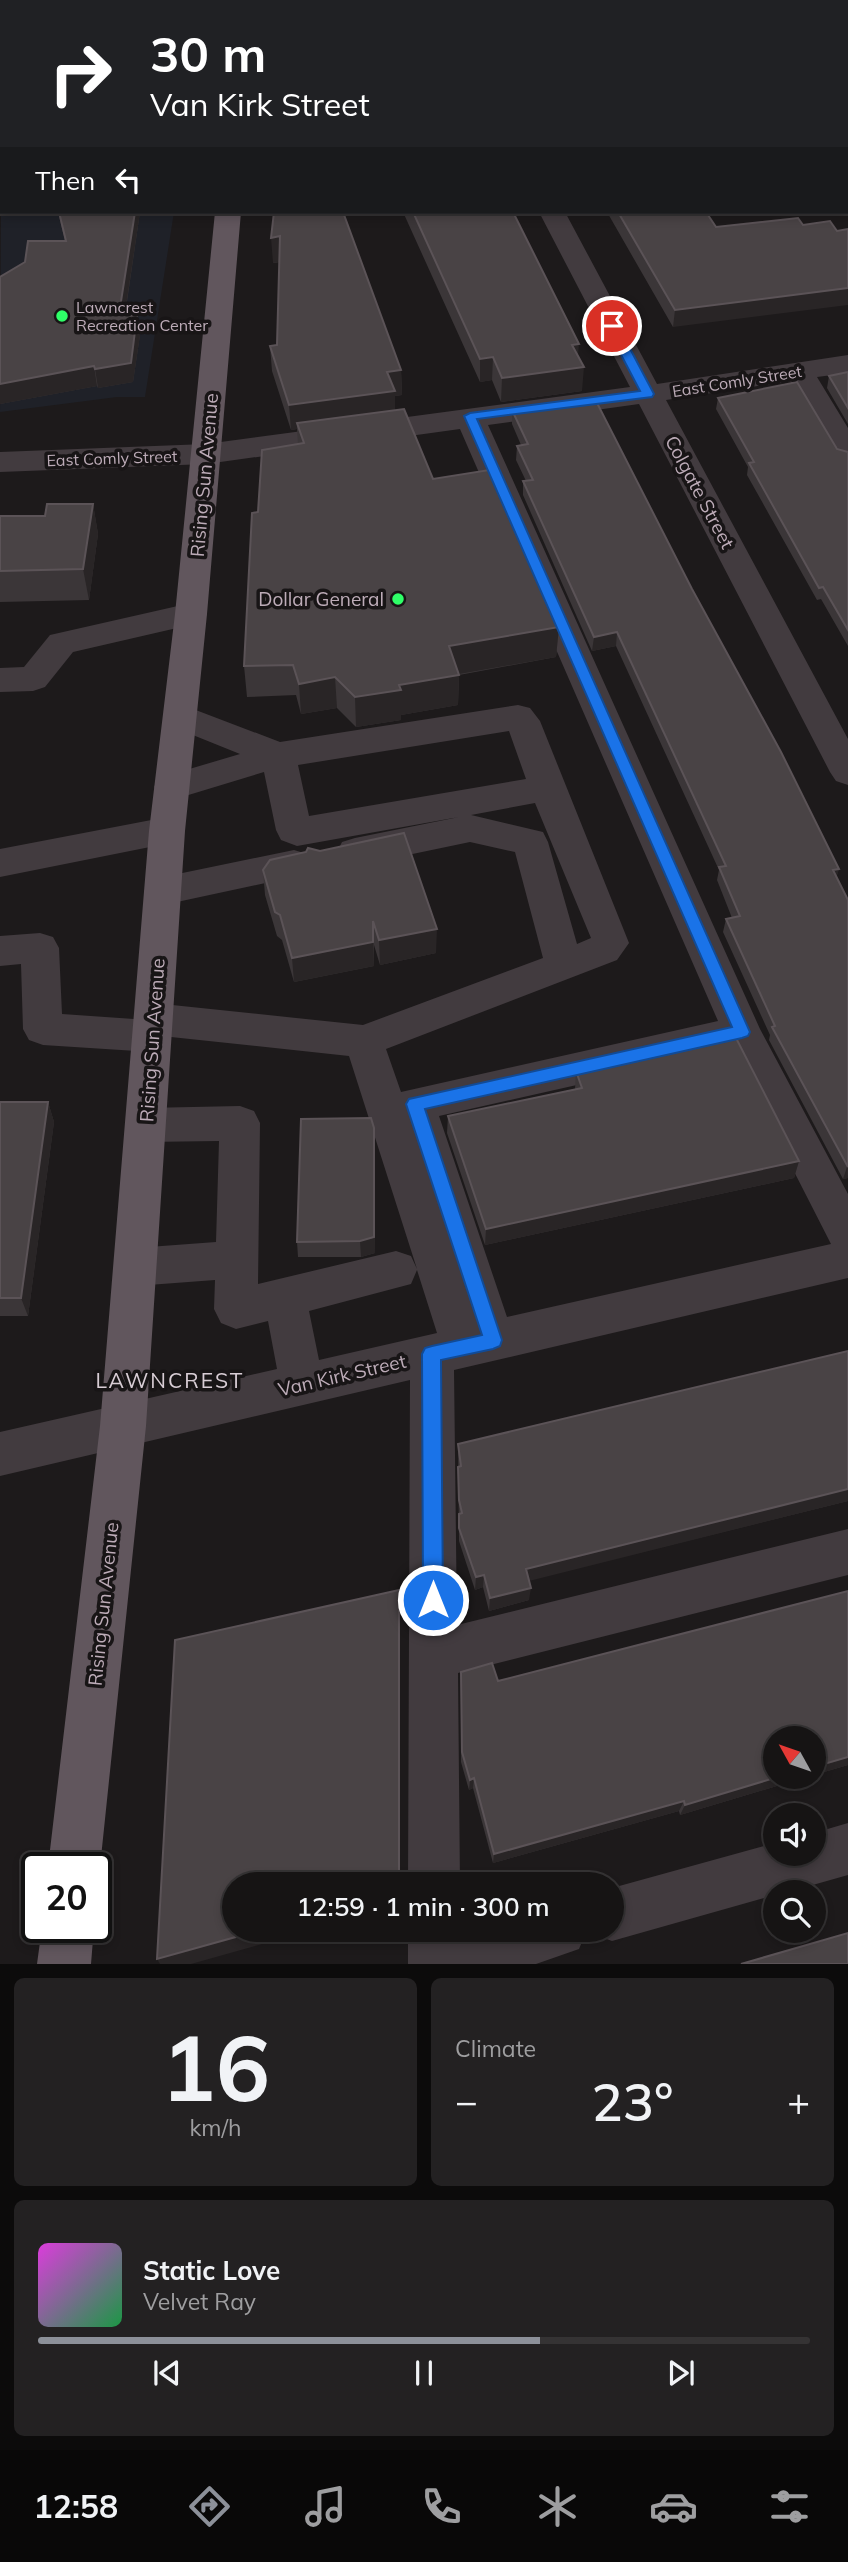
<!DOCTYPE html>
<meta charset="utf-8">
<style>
:root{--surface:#161414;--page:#232122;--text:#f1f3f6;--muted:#9e9ea0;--line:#353334;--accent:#8c9099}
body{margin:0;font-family:Mulish,sans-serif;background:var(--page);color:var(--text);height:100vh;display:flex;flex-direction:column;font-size:26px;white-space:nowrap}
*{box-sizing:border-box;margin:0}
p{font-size:23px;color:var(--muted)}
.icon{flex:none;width:38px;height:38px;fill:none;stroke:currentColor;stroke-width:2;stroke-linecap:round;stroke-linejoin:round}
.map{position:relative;height:1964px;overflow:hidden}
.details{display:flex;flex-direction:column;gap:14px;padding:14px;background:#0c0b0b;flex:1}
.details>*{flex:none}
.hud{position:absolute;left:0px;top:0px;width:849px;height:214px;box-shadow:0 4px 10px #0003,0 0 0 2px var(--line);background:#202124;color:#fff;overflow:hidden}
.needle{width:46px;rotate:310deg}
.tools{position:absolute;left:763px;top:1726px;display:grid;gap:14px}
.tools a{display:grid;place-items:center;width:63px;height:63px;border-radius:50%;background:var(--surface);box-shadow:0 4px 10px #0003,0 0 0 2px var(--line);font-size:35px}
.speed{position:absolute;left:21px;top:1852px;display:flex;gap:14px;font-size:35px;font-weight:700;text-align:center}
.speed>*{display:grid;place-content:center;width:91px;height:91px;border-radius:50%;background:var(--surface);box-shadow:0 4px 10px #0003,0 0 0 2px var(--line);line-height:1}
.speed .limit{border:4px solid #111;border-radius:10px;background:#fff;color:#111}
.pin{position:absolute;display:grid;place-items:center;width:60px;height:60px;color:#fff;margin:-30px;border:4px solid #fff;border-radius:50%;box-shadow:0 2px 7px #0007}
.me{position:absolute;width:77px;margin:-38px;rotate:0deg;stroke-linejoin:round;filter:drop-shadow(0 0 5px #0008)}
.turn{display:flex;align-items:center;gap:24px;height:147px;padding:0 35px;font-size:32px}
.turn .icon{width:91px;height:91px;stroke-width:2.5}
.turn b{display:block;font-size:49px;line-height:60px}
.then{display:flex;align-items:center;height:66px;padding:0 35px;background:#0003;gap:14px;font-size:26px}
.big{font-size:52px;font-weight:600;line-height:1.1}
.details .card{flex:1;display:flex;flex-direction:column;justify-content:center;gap:10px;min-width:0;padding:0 24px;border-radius:10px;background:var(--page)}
.details .dial{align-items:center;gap:0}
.dial b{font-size:91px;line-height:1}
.song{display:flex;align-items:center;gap:21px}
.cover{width:84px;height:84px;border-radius:10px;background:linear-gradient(135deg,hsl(300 70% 55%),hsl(140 70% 35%))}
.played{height:7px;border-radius:4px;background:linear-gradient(90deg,var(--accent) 65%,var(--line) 65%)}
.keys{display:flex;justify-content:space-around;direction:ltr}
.heat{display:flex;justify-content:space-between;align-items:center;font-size:38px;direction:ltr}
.details .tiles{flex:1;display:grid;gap:14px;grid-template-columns:1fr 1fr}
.card:last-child{grid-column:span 2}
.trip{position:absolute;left:222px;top:1872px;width:402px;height:70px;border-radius:35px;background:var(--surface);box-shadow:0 4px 10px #0003,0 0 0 2px var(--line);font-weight:600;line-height:70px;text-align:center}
.tab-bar{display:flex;height:112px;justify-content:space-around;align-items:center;background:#090808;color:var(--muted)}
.tab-bar .icon{width:49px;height:49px}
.tab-bar .on{color:var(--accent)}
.tab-bar b{font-size:32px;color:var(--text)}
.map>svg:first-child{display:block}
</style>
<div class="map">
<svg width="848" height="1964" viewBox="0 0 848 1964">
<rect width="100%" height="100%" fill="#1d1a1b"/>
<path fill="#1f2128" d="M 2,7 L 2,212 L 174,212 L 145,397 L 117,397 L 0,412 Z"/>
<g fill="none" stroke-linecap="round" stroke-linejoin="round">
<path fill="#423b3f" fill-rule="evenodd" d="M 451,0 L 502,0 L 503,2 L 453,2 Z
M 539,212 L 565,212 L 657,384 L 848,355 L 848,373 L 817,377 L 848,428 L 848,462 L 837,459 L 790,381 L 666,400 L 848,739 L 848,785 L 836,781 L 830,772 L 639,404 L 488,425 L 760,1029 L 848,1194 L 848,1278 L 454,1370 L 457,1625 L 848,1529 L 848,1575 L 458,1673 L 460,1885 L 408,1885 L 410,1380 L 0,1476 L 0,1432 L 277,1369 L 268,1321 L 236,1329 L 221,1323 L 214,1309 L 215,1280 L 135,1286 L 120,1281 L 114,1267 L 120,1253 L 135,1248 L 216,1242 L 219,1141 L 145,1142 L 131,1137 L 125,1125 L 131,1113 L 145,1108 L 240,1106 L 254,1111 L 260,1123 L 258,1284 L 396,1251 L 411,1256 L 417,1269 L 349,1056 L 171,1037 L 166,1047 L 152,1052 L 43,1045 L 29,1040 L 23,1029 L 21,964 L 0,966 L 0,936 L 40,933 L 53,937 L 59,948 L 62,1014 L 134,1019 L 139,1008 L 153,1003 L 363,1025 L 543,958 L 515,852 L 470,842 L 355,866 L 342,862 L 337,852 L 342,842 L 355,838 L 459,817 L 297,846 L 281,840 L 276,830 L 264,772 L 172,800 L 159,796 L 154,787 L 159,778 L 240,754 L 168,725 L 163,716 L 168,707 L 180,704 L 280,742 L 518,705 L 530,708 L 540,721 L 629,943 L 617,960 L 386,1049 L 401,1092 L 718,1021 L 460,429 L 206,464 L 0,472 L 0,452 L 206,444 L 630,387 ZM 509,731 L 526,779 L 309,816 L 298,765 ZM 535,803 L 591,938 L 577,944 L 548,842 L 543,832 L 471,815 ZM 732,1050 L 831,1244 L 507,1317 L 439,1116 ZM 417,1270 L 437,1333 L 319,1360 L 309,1311 L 411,1284 Z
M 191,603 L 203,606 L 207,614 L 203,622 L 73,652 L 45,687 L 33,691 L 0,692 L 0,668 L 24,667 L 50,635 Z
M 167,817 L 180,821 L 185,831 L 180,841 L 0,877 L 0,849 Z
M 294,850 L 307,854 L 312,864 L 307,874 L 163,905 L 150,901 L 144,891 L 150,881 L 163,877 Z
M 848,1823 L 848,1875 L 788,1892 L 775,1892 L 775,1895 L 612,1941 L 593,1934 L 592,1930 L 612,1930 L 612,1888 L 775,1843 L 775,1853 L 814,1853 L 814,1833 Z
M 408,1930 L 587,1930 L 579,1949 L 536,1964 L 408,1964 Z"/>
<path fill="#61565d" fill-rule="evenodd" d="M 236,0 L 260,0 L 260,2 L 236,2 Z
M 215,212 L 241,212 L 207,614 L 185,831 L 146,1426 L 100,1867 L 96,1876 L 96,1867 L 48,1867 L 100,1426 L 149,831 L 175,614 Z
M 42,1927 L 94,1927 L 91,1964 L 37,1964 Z"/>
</g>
<path fill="#3b3638" d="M 512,0 L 594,0 L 595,2 L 513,2 Z
M 687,0 L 848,0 L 847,2 L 688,2 Z
M 0,10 L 2,10 L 2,81 L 0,81 Z
M 58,212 L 140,212 L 125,315 L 137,315 L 140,335 L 133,382 L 98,388 L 97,386 L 0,404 L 0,277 L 65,241 Z
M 274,212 L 401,370 L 402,395 L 395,396 L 395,410 L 433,479 L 559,627 L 556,657 L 459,675 L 458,705 L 401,715 L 401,720 L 356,727 L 337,708 L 301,714 L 296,695 L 247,697 L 244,666 L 258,512 L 298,444 L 297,429 L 291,430 L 272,371 L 270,346 L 277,345 L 280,262 L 273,263 Z
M 403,212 L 513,212 L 578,356 L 582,391 L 501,402 L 492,380 L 480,382 Z
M 607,212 L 706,212 L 716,227 L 803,225 L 837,231 L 673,327 Z
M 848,372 L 848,424 L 827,388 L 829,376 Z
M 718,398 L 848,452 L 848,646 L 821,599 L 817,600 L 747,475 L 748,467 L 716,409 Z
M 512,410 L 692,589 L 839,869 L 836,877 L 848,1178 L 843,1179 L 769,1040 L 770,1035 L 723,932 L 726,919 L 732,918 L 717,880 L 719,870 L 616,646 L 592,651 L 523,495 L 523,481 L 526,481 L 516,460 L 517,446 L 521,445 L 512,424 Z
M 93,504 L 98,534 L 89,600 L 0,602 L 0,516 L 45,516 Z
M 263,870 L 436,953 L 380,965 L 374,945 L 374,966 L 294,982 L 282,940 L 277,936 L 265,895 Z
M 576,1071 L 799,1161 L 794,1178 L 485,1245 L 447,1133 L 448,1116 L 575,1089 Z
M 0,1102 L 48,1102 L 54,1122 L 28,1316 L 0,1316 Z
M 375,1145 L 375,1253 L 361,1257 L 298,1257 L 297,1242 Z
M 848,1351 L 848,1501 L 529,1580 L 529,1600 L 489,1611 L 483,1587 L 475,1590 L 459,1541 L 458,1444 Z
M 848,1591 L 848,1765 L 814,1775 L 814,1738 L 775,1738 L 775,1776 L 810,1776 L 680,1815 L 679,1811 L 493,1863 L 473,1788 L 469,1790 L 461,1762 L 461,1672 L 492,1663 L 498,1681 Z"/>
<path fill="#292526" d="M 848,131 L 848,148 L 847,148 L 847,132 Z
M 135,212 L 140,212 L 122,333 L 119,314 Z
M 280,236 L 282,261 L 273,263 L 271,238 Z
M 848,288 L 848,305 L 673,327 L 675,310 Z
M 137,315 L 140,335 L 133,382 L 98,388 L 95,369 Z
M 579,344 L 577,367 L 572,345 Z
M 493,357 L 492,380 L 480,382 L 480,359 Z
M 94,366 L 97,386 L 0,404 L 0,384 Z
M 584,367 L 582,391 L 501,402 L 502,378 Z
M 401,370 L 402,395 L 395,396 L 395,416 L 297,423 L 297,429 L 291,430 L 289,405 L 387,372 Z
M 93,504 L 98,534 L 89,600 L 83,569 Z
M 559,627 L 556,657 L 448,676 L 449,646 Z
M 617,632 L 616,646 L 592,651 L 594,637 Z
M 459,675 L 458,705 L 401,715 L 401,720 L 356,727 L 355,697 L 399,685 Z
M 335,677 L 337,708 L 301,714 L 299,684 Z
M 839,869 L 835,882 L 833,870 Z
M 373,921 L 374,966 L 294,982 L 292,958 Z
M 437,929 L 436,953 L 380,965 L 379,940 Z
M 48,1102 L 54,1122 L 28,1316 L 21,1298 Z
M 374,1128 L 375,1253 L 361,1257 L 360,1241 Z
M 799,1161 L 794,1178 L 485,1245 L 486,1229 Z
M 847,1167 L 848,1178 L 843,1179 Z
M 848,1489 L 848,1501 L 525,1582 L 526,1569 Z
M 484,1575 L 483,1587 L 475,1590 L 476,1577 Z
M 531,1588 L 529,1600 L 489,1611 L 490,1598 Z
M 848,1757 L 848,1765 L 814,1775 L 814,1767 Z
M 781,1776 L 810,1776 L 680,1815 L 685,1805 Z
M 474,1778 L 473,1788 L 469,1790 L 470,1780 Z
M 684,1801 L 679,1811 L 493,1863 L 494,1854 Z
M 261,1930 L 312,1930 L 191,1964 L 160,1964 L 157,1959 Z"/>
<path fill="#494345" stroke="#5b5357" stroke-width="2" d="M 6,0 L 123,0 L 122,2 L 6,2 Z
M 294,0 L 404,0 L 405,2 L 294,2 Z
M 521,0 L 594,0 L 595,2 L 522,2 Z
M 700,0 L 848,0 L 848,131 L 847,132 L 847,2 L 702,2 Z
M 0,10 L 2,10 L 2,57 L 0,57 Z
M 59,212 L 135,212 L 119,314 L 137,315 L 131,363 L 95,369 L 94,366 L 0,384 L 0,277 L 25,262 L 28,241 L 66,241 Z
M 274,212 L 343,212 L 401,370 L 387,372 L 395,391 L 289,405 L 270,346 L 277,345 L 280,236 L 271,238 Z
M 413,212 L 513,212 L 579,344 L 572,345 L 584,367 L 502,378 L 493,357 L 480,359 Z
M 618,212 L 706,212 L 716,227 L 798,218 L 803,225 L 830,221 L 837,231 L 848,229 L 848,288 L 675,310 Z
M 848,372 L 848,408 L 829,376 Z
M 797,382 L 837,449 L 848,452 L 848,630 L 823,587 L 819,588 L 749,463 L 754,462 L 718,398 Z
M 595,399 L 692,589 L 781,752 L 839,869 L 833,870 L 848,900 L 848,1167 L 772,1027 L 775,1026 L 726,919 L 740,916 L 719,867 L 726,866 L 617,632 L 594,637 L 523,481 L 533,480 L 517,446 L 528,444 L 512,410 Z
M 404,409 L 433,479 L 489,470 L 559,627 L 449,646 L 459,675 L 399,685 L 401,690 L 355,697 L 335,677 L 299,684 L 293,665 L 244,666 L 252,513 L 258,512 L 262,450 L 304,443 L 297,423 Z
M 47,504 L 93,504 L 83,569 L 0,571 L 0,516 L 45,516 Z
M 404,833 L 437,929 L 379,940 L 373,921 L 373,942 L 292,958 L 280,915 L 275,912 L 263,870 L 270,860 L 306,852 L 308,848 L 320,851 Z
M 735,1036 L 799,1161 L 486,1229 L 448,1116 L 582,1088 L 576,1071 Z
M 0,1102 L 48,1102 L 21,1298 L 0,1298 Z
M 371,1118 L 374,1128 L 374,1237 L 360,1241 L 297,1242 L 301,1119 Z
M 848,1351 L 848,1489 L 526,1569 L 531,1588 L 490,1598 L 484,1575 L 476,1577 L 459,1528 L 459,1514 L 462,1513 L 459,1500 L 458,1467 L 461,1466 L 458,1444 Z
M 399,1590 L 399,1885 L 234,1885 L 234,1930 L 261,1930 L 157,1959 L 175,1640 Z
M 848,1591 L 848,1757 L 814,1767 L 814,1738 L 775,1738 L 775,1776 L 781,1776 L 685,1805 L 684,1801 L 494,1854 L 474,1778 L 470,1780 L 462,1752 L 461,1672 L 492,1663 L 498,1681 Z
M 848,1933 L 848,1964 L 741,1964 Z"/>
<path fill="#1a73e8" stroke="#114b97" stroke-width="2" d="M 612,322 L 618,326 L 654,394 L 652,397 L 477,419 L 750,1032 L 748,1036 L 742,1038 L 425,1109 L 502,1340 L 500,1346 L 493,1349 L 441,1360 L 443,1600 L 440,1607 L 433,1610 L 426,1607 L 423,1600 L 422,1354 L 425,1348 L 432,1346 L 482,1335 L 406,1104 L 409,1099 L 732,1027 L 464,416 L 470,413 L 640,391 L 606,326 Z"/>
<g fill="#2fff68" stroke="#181516" stroke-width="2.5">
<circle cx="62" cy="316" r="7"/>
<circle cx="398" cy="599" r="7"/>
</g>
<g text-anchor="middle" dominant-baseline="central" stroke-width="7" stroke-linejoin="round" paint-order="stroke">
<g font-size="16" fill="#bdacb8" stroke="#181516" text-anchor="start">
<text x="76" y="307">Lawncrest<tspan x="76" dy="18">Recreation Center</tspan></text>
</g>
<g font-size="16" fill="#bdacb8" stroke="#181516">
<text transform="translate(737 381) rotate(-9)">East Comly Street</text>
<text transform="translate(112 458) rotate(-2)">East Comly Street</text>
</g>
<g font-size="19" fill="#bdacb8" stroke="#181516">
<text transform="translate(204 475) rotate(-85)">Rising Sun Avenue</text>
<text transform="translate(700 492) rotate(62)">Colgate Street</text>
<text transform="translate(152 1040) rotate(-86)">Rising Sun Avenue</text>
<text transform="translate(342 1375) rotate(-13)">Van Kirk Street</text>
<text transform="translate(103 1604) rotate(-84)">Rising Sun Avenue</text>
</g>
<g font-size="19" fill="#bdacb8" stroke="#181516" text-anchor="end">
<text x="384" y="599">Dollar General</text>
</g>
<g font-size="21" letter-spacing="2" fill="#d8cdd5" stroke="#181516">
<text x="170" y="1380">LAWNCREST</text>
</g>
</g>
</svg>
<div class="tools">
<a><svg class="needle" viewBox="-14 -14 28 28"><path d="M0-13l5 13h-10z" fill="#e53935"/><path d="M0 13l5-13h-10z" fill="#9e9ea0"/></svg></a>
<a><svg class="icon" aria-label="sound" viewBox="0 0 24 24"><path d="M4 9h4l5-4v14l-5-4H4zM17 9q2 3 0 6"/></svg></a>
<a><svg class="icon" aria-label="search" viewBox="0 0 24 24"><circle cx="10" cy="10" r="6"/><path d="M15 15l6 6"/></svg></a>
</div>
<div class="speed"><div class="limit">20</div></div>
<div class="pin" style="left:612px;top:326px;background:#d93025"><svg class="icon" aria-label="arrive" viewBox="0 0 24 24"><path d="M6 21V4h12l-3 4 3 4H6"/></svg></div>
<svg class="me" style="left:433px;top:1600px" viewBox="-20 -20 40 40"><circle r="17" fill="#1a73e8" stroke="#fff" stroke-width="3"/><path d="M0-11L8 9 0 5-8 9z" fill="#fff"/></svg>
<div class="trip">12:59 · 1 min · 300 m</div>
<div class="hud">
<div class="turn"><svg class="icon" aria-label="right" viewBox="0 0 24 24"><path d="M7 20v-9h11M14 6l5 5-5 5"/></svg><div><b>30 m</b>Van Kirk Street</div></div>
<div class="then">Then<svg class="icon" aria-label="left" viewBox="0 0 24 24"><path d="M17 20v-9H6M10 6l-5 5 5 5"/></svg></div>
</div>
</div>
<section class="details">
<div class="tiles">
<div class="card dial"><b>16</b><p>km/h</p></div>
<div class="card"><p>Climate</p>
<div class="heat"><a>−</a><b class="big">23°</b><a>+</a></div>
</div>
<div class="card">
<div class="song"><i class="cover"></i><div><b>Static Love</b><p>Velvet Ray</p></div></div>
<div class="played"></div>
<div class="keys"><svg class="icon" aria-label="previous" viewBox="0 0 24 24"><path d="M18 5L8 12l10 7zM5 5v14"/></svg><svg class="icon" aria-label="pause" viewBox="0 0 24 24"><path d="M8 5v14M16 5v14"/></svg><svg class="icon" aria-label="next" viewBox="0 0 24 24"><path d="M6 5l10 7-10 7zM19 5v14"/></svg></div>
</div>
</div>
</section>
<nav class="tab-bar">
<b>12:58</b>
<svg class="icon on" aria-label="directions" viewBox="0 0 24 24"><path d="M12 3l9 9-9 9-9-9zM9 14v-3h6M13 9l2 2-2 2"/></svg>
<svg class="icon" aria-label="music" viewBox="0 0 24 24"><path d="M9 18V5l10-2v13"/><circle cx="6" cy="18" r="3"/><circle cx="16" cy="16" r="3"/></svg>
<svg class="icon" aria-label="phone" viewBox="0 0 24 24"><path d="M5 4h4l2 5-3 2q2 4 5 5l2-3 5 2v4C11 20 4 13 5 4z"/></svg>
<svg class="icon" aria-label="climate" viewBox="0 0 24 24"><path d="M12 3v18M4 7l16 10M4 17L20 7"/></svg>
<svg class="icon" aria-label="car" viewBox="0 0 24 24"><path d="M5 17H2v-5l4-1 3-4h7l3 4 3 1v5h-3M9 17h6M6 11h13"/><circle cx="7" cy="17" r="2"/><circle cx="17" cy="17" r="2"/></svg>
<svg class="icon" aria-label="filters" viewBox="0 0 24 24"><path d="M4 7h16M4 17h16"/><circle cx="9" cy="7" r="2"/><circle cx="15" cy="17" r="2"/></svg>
</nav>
